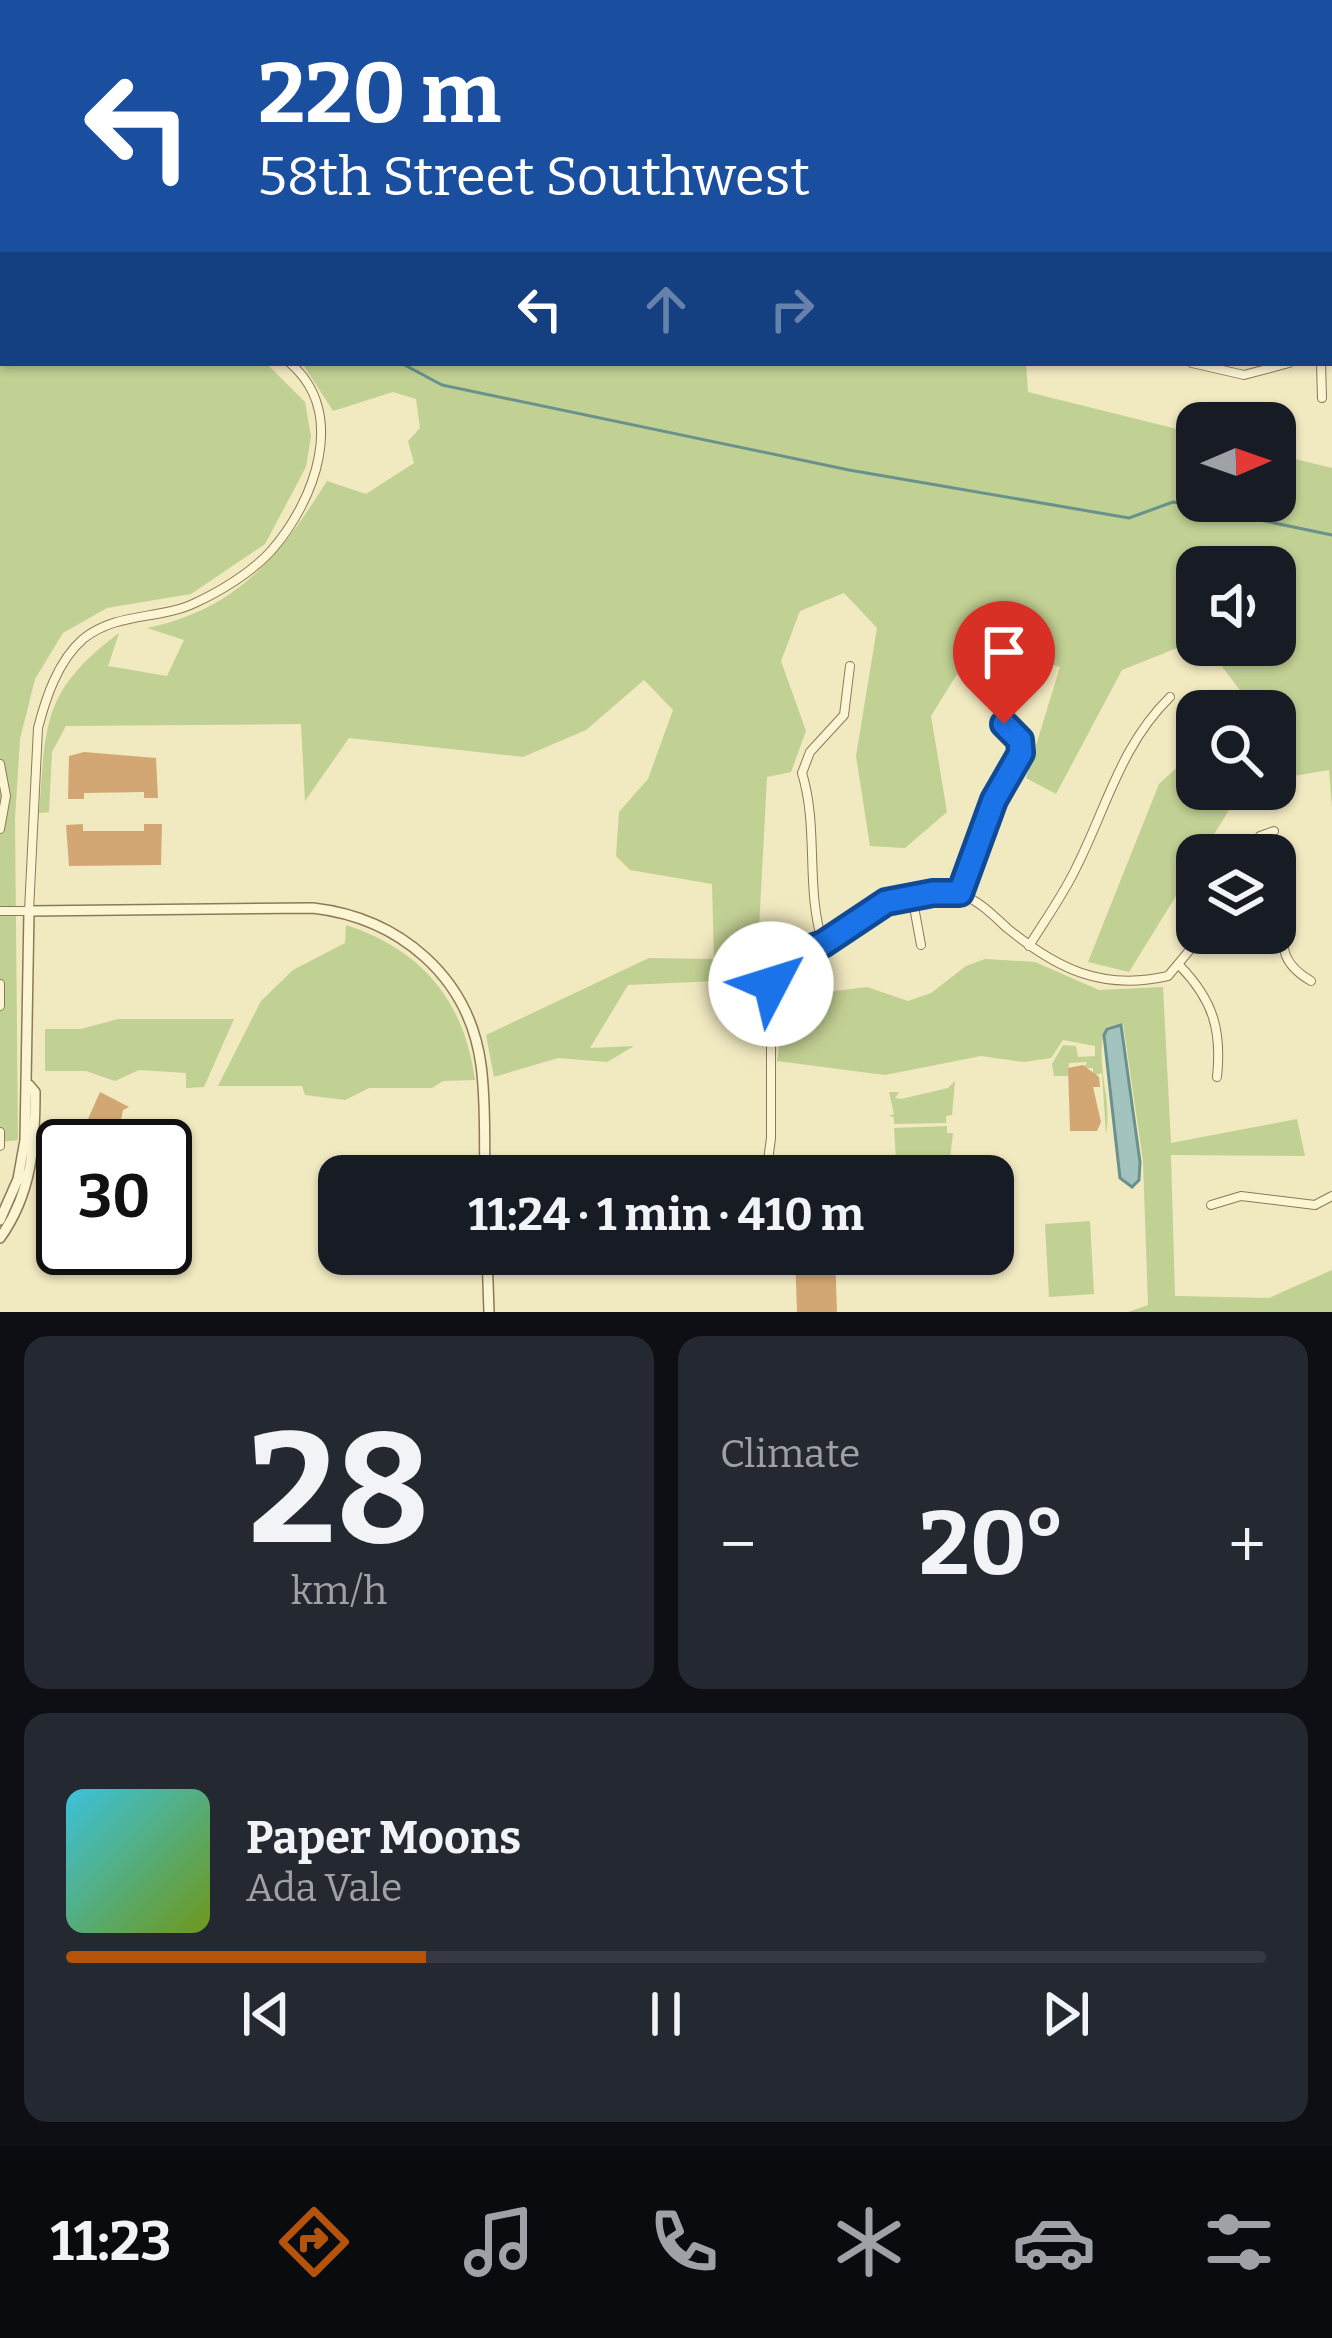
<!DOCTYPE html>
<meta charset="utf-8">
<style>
:root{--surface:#171b24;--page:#242831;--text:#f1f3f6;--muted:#9ea1a6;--line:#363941;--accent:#b45309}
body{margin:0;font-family:Bitter,serif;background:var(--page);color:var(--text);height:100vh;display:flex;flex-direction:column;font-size:45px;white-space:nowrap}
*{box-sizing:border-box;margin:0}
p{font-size:39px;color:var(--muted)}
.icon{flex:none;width:66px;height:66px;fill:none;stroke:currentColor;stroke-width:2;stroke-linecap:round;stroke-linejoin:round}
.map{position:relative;height:1312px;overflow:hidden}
.sheet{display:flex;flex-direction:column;gap:24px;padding:24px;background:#0d0f14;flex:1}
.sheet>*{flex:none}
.top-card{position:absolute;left:0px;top:0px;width:1332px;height:366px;box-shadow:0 3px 9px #0004;background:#1a4fa0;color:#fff;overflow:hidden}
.needle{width:78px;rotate:88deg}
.controls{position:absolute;left:1176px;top:402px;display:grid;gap:24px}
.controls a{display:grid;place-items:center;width:120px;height:120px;border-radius:24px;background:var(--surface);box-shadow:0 3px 9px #0004;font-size:60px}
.speed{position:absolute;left:36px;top:1119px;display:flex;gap:24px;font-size:60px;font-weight:700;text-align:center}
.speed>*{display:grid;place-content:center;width:156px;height:156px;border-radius:50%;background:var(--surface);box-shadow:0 3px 9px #0004;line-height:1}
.speed .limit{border:6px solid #111;border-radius:18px;background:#fff;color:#111}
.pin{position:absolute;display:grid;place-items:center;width:102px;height:102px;color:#fff;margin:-123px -51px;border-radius:50% 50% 50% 0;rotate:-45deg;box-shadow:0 0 12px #0007}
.pin .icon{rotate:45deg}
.me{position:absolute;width:132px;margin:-66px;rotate:50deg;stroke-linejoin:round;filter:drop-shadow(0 0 9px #0008)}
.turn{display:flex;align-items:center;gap:42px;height:252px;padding:0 60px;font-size:54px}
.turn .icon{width:156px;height:156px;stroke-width:2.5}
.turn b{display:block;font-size:84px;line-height:102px}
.lanes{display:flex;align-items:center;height:114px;padding:0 60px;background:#0003;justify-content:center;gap:60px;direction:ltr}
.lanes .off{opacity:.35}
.big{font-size:90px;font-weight:700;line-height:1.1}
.sheet .widget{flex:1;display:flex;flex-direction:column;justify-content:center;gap:18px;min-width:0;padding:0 42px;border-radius:24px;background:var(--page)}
.sheet .dial{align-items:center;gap:0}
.dial b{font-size:156px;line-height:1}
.song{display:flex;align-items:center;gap:36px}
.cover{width:144px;height:144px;border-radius:18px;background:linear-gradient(135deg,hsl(190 70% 55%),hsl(80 70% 35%))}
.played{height:12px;border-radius:6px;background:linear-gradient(90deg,var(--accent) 30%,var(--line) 30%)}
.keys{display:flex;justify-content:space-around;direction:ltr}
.heat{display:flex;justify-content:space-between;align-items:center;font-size:66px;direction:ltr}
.sheet .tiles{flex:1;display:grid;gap:24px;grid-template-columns:1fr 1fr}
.widget:last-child{grid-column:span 2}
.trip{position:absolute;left:318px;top:1155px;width:696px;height:120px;border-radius:24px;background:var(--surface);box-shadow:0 3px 9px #0004;font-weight:700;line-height:120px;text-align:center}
.tabs{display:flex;height:192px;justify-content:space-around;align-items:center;background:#090b0e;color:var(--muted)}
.tabs .icon{width:84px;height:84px}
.tabs .active{color:var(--accent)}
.tabs b{font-size:54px;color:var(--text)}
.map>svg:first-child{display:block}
</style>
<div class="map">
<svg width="1332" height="1312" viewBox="0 0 1332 1312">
<rect width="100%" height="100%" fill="#f1e9c0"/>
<path fill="#c1d093" d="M 0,191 L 3,363 L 266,363 L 305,402 L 311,436 L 306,467 L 265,544 L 191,594 L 107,608 L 63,633 L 35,679 L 20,739 L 15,819 L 18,1140 L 0,1142 Z
M 302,363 L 1026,363 L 1028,392 L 1197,434 L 1197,501 L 1275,501 L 1275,454 L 1332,468 L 1332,808 L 1329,770 L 1275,779 L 1275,711 L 1238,711 L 1248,701 L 1206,645 L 1275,645 L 1275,567 L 1197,567 L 1197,640 L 1122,670 L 1056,794 L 1026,778 L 1060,667 L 977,642 L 931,716 L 947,812 L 905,848 L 870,846 L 856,756 L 877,628 L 844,593 L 800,611 L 781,661 L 806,731 L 791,772 L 767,777 L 757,967 L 716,981 L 628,985 L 590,1048 L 634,1046 L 607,1062 L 558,1058 L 494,1077 L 486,1035 L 649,958 L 714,959 L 712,884 L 630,870 L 616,856 L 619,812 L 648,779 L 673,710 L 644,680 L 586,730 L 523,757 L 349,738 L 305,801 L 301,724 L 66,726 L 52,752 L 49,812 L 39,813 C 46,723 42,691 119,633 L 108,666 L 167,676 L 184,640 L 147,628 C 237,609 280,556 327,481 L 366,494 L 414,463 L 408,441 L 420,428 L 416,399 L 393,392 L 333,411 Z
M 1197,749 L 1197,789 L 1242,789 L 1129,972 L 1088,962 L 1159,784 Z
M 346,925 C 422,950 464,1000 475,1080 L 443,1081 L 432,1088 L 369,1088 L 345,1100 L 305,1095 L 302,1086 L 218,1086 L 261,1001 L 293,970 L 345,943 Z
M 985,959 L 1035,962 L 1099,990 L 1163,987 L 1171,1143 L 1297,1119 L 1305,1156 L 1171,1155 L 1175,1296 L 1269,1298 L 1332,1270 L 1332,1312 L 1128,1312 L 1148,1305 L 1143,1161 L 1123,1023 L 1106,1027 C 1093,1061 1113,1098 1106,1134 L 1102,1073 L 1093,1076 L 1093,1068 L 1084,1068 L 1087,1062 L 1069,1063 L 1068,1076 L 1054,1076 L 1052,1064 L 1063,1045 L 1076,1046 L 1078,1057 L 1095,1056 L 1095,1046 L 1063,1040 L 1051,1058 L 1024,1062 L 981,1056 L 885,1075 L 777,1061 L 786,997 L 867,987 L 908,1001 L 931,993 L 966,966 Z
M 118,1019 L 234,1019 L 204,1087 L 186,1088 L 186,1073 L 139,1070 L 115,1081 L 86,1071 L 45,1071 L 45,1029 L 81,1029 Z
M 955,1081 L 952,1115 L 946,1116 L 946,1123 L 894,1124 L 894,1117 L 889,1116 L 894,1114 L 889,1092 L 899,1092 L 895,1098 L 901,1099 L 948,1088 Z
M 947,1126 L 947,1133 L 953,1133 L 950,1159 L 957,1156 L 958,1163 L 949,1166 L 950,1159 L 928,1173 L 897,1175 L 894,1128 Z
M 1090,1221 L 1094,1294 L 1049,1297 L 1045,1224 Z"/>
<path fill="#a3c3be" stroke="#69928d" stroke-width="3" d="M 1121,1025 L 1140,1162 L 1139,1180 L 1132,1187 L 1120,1178 L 1104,1035 L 1107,1029 Z"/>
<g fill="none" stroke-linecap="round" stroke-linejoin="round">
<path stroke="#69928d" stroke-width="3" d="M 401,363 L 442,385 L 849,470 L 1129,518 L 1173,502 L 1332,535"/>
</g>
<path fill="#d3a773" d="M 84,752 L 156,758 L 158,798 L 144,798 L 144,792 L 84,793 L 84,799 L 68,799 L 69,756 Z
M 83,824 L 83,831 L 144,831 L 144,824 L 162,824 L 161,865 L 69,866 L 66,825 Z
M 1083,1065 L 1099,1077 L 1100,1087 L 1093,1087 L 1101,1122 L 1097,1131 L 1070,1131 L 1068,1068 Z
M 100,1092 L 129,1107 L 123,1110 L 116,1145 L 78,1131 L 84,1128 Z
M 795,1254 L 835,1254 L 837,1312 L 797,1312 Z"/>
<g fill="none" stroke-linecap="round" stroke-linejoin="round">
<g stroke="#8c7a56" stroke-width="10">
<path id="minor" d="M 194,0 L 194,3
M 1065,0 L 1065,3
M 1329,339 L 1332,338
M 1192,363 L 1244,375 L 1289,363
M 1321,363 L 1322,398
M 0,764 L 6,796 L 0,829
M 1248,855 L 1260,836 L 1274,831
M 1275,889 C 1296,926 1263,953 1311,981
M 960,893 L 994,800 L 1021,753 L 1020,740 L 1005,724
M 912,896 L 921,945
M 0,911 L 29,911 L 38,728 C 46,697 58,661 83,639 C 116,612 159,620 195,603 C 221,591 252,572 271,551 C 315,501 348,413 290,363
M 823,944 C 805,888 819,828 802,773 L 810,752 L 844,715 L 850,666
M 1029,946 C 1045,920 1064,894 1077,866 C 1107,806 1121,745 1170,697
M 1180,966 C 1213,1000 1222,1030 1217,1077
M 0,984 L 0,1006
M 0,1132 L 0,1146
M 766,1176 L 771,1138 L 771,984 C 786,952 815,949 843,932 C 858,922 873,907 890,901 C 909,895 944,887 963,895 C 979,901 994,916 1007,928 C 1057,969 1102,991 1168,976 L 1204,933
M 1211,1205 L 1241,1196 L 1315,1205 L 1332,1196"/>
</g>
<g stroke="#8c7a56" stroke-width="12">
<path id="tertiary" d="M 0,1220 L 18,1179 L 25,1140 L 29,911 L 313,908 C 399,918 469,976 481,1065 C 486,1101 484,1139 485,1176
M 0,1238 C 32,1193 35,1145 35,1092 L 29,1085
M 487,1254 L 489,1312"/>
</g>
<use href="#minor" stroke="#fbf5d4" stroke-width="8"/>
<use href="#tertiary" stroke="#fbf5d4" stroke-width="9"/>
</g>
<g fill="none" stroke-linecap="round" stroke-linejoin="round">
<g stroke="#114b97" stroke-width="30">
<path id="route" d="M 771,984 L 779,967 L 796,953 L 823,944 L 886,902 L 933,893 L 960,893 L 994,800 L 1021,753 L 1020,740 L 1004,724"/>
</g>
<use href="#route" stroke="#1a73e8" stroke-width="21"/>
</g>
</svg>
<div class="controls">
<a><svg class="needle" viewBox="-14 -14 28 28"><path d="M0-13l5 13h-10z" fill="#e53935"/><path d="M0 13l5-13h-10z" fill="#9ea1a6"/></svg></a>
<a><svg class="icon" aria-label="sound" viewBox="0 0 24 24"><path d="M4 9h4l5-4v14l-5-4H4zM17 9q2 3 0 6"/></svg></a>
<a><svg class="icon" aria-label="search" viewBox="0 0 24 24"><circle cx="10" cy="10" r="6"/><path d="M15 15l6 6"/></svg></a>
<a><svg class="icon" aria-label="layers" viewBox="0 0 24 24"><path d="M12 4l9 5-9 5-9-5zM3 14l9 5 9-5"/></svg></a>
</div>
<div class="speed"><div class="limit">30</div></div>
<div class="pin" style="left:1004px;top:724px;background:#d93025"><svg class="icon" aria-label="arrive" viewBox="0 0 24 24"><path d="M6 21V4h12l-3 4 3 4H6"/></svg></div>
<svg class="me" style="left:771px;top:984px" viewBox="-20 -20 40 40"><circle r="19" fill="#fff"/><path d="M0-13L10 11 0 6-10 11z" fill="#1a73e8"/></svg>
<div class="trip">11:24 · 1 min · 410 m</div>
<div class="top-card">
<div class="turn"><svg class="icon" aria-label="left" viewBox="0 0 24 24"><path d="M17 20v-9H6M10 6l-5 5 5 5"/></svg><div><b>220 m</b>58th Street Southwest</div></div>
<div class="lanes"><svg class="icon" aria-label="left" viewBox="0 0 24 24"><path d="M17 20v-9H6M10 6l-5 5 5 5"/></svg><svg class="icon off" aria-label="ahead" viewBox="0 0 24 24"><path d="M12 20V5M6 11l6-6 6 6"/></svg><svg class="icon off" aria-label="right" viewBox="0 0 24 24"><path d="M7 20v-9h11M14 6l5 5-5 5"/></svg></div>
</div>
</div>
<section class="sheet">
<div class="tiles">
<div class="widget dial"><b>28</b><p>km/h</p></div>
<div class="widget"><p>Climate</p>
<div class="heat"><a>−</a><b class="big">20°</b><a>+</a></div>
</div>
<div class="widget">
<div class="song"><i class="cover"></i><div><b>Paper Moons</b><p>Ada Vale</p></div></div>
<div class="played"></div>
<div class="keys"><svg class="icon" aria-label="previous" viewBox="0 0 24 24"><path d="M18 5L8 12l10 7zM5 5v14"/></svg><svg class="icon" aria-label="pause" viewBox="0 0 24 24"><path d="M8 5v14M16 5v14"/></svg><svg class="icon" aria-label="next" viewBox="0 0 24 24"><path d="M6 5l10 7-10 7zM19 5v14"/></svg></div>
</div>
</div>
</section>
<nav class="tabs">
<b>11:23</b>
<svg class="icon active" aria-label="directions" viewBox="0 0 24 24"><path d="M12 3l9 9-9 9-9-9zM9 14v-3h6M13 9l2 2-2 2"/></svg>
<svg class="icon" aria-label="music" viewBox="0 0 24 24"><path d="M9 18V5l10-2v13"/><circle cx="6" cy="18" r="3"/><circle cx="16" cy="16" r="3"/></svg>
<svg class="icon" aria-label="phone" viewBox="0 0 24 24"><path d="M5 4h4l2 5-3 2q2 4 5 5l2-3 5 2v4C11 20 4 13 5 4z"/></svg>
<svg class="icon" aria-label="climate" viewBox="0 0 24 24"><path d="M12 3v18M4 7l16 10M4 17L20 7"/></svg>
<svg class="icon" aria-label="car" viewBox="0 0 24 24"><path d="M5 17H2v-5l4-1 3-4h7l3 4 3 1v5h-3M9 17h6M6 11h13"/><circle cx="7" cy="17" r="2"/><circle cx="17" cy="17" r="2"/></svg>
<svg class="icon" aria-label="filters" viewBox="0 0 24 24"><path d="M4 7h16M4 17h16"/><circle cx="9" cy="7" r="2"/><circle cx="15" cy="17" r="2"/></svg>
</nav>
